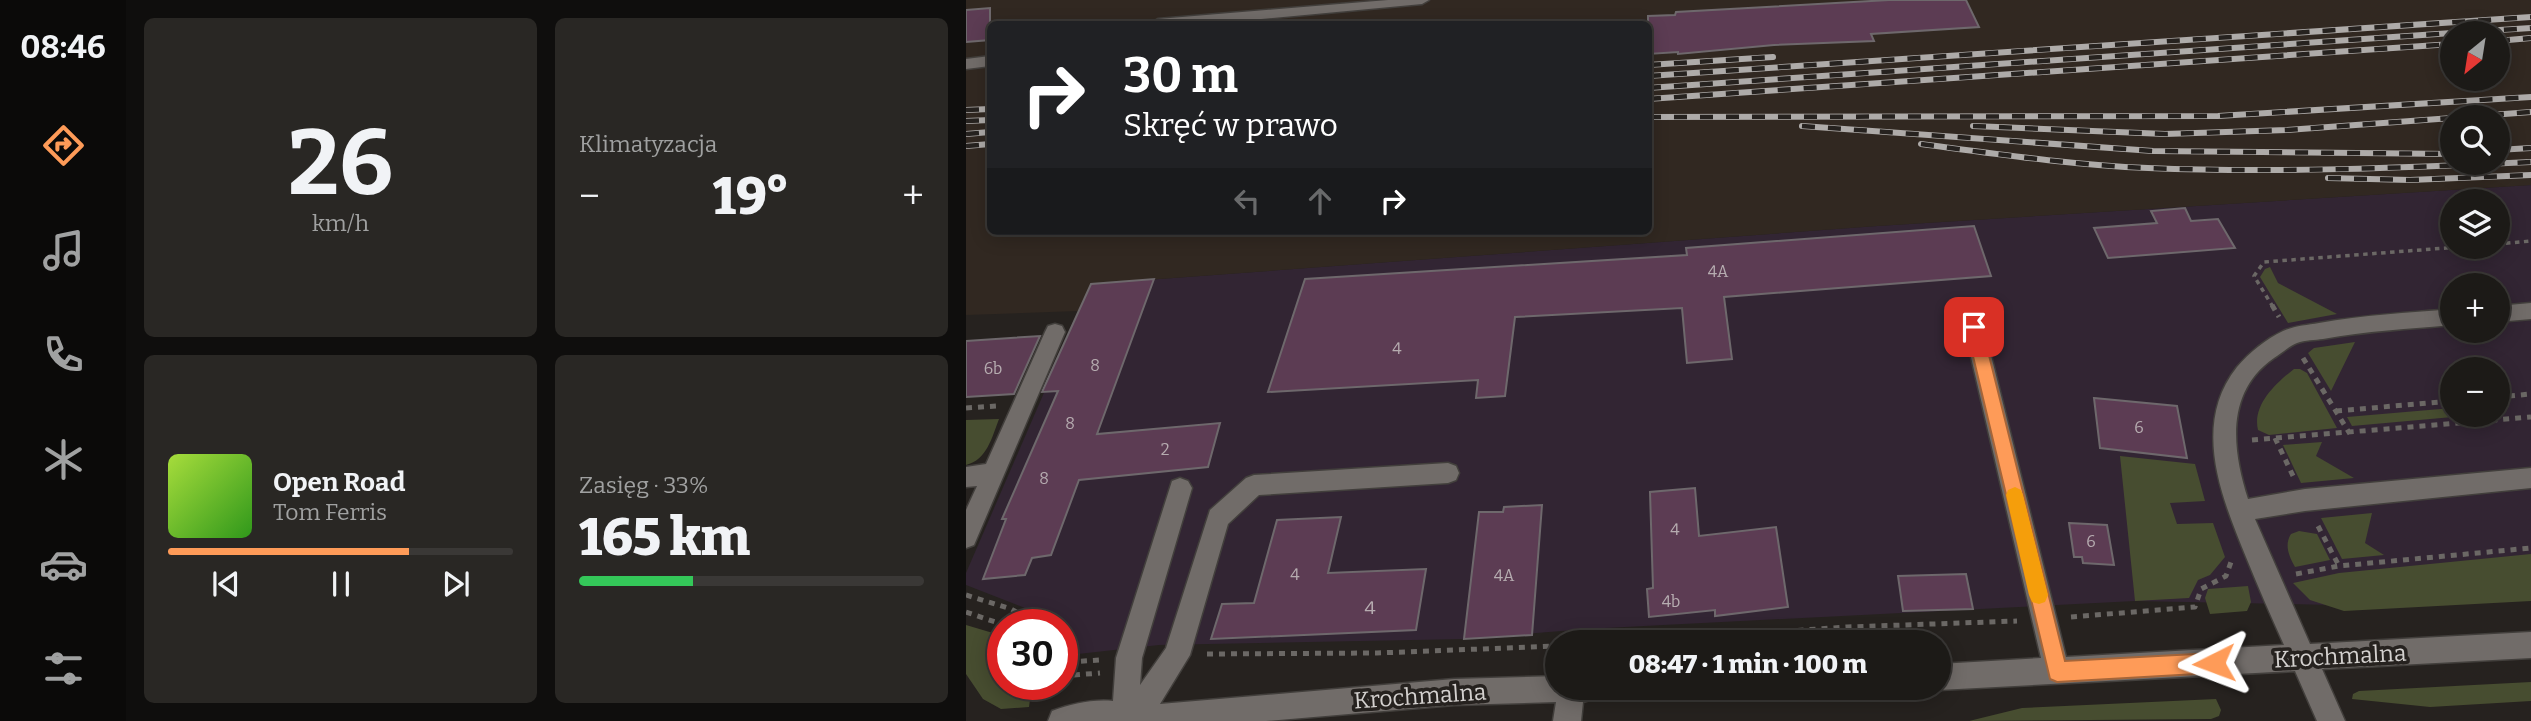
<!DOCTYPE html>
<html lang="pl">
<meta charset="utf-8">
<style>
:root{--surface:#1c1a17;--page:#292724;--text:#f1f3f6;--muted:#a0a1a1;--line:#3a3836;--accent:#fe9b58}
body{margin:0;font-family:Bitter,serif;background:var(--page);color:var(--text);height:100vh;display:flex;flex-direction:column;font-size:26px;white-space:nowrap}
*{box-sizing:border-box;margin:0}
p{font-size:23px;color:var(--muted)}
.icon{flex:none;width:38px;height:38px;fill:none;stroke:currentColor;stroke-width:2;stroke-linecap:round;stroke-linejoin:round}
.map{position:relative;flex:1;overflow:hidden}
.panel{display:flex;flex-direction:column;gap:18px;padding:18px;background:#0f0e0d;width:840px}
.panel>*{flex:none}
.top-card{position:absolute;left:21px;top:21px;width:665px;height:214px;border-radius:10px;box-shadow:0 4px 18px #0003,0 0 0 2px var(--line);background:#202124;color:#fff;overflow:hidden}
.needle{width:46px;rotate:210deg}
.fabs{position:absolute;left:1474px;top:21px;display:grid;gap:14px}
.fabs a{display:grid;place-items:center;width:70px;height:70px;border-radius:50%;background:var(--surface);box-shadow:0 4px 18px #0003,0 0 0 2px var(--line);font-size:35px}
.speed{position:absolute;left:21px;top:609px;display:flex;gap:14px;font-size:35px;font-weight:700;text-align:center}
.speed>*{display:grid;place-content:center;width:91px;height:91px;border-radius:50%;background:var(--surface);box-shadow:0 4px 18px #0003,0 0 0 2px var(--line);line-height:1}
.speed .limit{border:10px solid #d22;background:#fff;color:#111}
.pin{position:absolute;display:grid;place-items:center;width:60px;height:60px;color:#fff;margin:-30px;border-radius:14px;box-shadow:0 4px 10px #0006}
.me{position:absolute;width:77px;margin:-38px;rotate:267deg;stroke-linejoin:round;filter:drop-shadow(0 0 5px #0008)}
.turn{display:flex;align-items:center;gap:24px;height:147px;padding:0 21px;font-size:32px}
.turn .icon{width:91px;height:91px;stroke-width:2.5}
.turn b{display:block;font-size:49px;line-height:60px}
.lanes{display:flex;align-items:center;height:66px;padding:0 21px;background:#0003;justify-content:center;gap:35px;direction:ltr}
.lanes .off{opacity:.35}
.big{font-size:52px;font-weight:800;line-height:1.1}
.panel .widget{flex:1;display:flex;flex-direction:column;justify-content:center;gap:10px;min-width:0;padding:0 24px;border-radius:10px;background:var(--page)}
.panel .dial{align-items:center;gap:0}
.dial b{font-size:91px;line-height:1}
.song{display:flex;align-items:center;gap:21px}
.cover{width:84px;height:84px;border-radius:10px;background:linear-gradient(135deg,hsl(80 70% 55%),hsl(110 70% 35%))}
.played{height:7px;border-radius:4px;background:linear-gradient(90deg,var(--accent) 70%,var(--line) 70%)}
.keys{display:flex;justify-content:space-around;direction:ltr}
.heat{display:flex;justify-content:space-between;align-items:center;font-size:38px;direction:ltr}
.charge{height:10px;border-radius:5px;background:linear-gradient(90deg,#34c759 33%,var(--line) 0)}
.panel .tiles{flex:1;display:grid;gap:18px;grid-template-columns:repeat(2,1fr)}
.trip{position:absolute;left:579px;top:630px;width:406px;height:70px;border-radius:35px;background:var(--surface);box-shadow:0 4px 18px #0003,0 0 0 2px var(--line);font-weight:800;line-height:70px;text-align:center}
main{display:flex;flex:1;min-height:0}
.menu{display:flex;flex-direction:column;width:126px;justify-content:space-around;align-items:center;background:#0b0a09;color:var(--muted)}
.menu .icon{width:49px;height:49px}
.menu .active{color:var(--accent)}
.menu b{font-size:32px;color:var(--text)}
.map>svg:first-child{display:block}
</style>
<main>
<nav class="menu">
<b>08:46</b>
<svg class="icon active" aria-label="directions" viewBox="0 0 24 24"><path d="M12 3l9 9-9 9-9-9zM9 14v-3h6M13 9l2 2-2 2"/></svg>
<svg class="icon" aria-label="music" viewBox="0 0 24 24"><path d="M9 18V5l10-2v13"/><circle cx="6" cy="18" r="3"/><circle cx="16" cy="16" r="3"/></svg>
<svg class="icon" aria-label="phone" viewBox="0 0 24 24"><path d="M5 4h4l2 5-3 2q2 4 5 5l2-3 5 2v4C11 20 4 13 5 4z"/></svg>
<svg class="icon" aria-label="climate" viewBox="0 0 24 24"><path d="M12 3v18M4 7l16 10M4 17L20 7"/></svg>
<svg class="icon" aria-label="car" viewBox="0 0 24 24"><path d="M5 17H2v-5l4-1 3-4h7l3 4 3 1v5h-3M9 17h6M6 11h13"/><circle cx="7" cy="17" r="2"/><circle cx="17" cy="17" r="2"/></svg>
<svg class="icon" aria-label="filters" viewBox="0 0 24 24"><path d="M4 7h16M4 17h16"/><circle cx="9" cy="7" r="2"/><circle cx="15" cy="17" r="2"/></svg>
</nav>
<section class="panel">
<div class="tiles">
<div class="widget dial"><b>26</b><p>km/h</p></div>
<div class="widget"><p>Klimatyzacja</p>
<div class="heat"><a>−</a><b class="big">19°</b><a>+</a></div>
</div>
<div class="widget">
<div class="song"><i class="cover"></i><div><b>Open Road</b><p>Tom Ferris</p></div></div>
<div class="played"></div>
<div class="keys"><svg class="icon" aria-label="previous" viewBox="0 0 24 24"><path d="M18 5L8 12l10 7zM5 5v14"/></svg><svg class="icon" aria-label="pause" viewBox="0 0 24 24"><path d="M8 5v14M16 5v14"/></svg><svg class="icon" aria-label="next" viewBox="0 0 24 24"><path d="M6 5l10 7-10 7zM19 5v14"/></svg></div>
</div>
<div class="widget"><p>Zasięg · 33%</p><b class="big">165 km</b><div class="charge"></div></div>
</div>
</section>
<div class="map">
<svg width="1565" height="721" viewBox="0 0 1565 721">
<rect width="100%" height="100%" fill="#26221f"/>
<path fill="#322533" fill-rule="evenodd" d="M 1565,185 L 1565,594 L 1370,605 L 1169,601 L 620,629 L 498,639 L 193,645 L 103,655 L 96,644 L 96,625 L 84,625 L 77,615 L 0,585 L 0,573 L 125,284 L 911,226 ZM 1486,201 L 1531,201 L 1531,247 L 1486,247 ZM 1486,285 L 1531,285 L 1531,331 L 1486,331 ZM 1486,369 L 1531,369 L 1531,415 L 1486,415 Z"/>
<path fill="#312821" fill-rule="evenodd" d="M 0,0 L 1565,0 L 1565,185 L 911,226 L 125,284 L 112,311 L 0,315 ZM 24,24 L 682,24 L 682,231 L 24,231 ZM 1486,33 L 1531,33 L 1531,79 L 1486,79 ZM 1486,117 L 1531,117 L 1531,163 L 1486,163 Z"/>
<path fill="#474d30" d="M 1304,267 L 1312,283 L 1371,314 L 1322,323 L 1294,277 L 1299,269 Z
M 1389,342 L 1365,391 L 1342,353 L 1348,348 Z
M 1328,369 L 1334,369 L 1341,373 L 1371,428 L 1303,435 L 1292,430 C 1286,405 1310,383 1328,369 Z
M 1486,408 L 1486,415 L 1509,415 L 1386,426 L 1381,417 Z
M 33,419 C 26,437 21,460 0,465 L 0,420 Z
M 1356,442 L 1350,456 L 1388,478 L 1335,483 L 1317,445 Z
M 1154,456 L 1229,464 L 1239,501 L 1204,503 L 1211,524 L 1247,523 L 1259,557 L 1244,575 L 1232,580 L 1223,598 L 1169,601 Z
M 1406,513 L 1399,543 L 1418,555 L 1376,559 L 1355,518 Z
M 1333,531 L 1351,534 L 1364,560 L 1329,567 C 1323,556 1318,545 1325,534 Z
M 1565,554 L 1565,601 L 1378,611 L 1344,600 L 1327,583 L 1373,573 Z
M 1282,586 L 1285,602 L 1281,611 L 1244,614 L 1239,598 L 1242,589 Z
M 0,625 L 37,636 L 37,684 L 66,684 L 63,707 L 35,709 L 17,699 L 0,674 Z
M 1565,682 L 1565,701 L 1464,707 L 1386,699 L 1387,694 L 1393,691 Z
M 1250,699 L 1255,710 L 1253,716 L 1245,719 L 1003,721 L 1056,708 Z"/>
<path fill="#5c3c53" stroke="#6e686c" stroke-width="2" d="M 923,0 L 1000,0 L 1013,27 L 905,34 L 908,41 L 808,45 L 712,54 L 712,52 L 682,54 L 682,16 L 709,15 L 710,12 Z
M 24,8 L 24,40 L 0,42 L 0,10 Z
M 1219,208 L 1225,221 L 1252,219 L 1269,248 L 1142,258 L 1128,228 L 1191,223 L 1185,211 Z
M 1008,226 L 1025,276 L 758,297 L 766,359 L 721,363 L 716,308 L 549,317 L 539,396 L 510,398 L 512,380 L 302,392 L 339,279 L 721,255 L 720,248 Z
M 188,279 L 131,434 L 254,423 L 242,467 L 113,480 L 85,555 L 66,558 L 59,575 L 17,579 L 40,519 L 36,519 L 92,391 L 76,392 L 125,284 Z
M 74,336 L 48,394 L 0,397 L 0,341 Z
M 1128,398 L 1211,406 L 1221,458 L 1134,448 Z
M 729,488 L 733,536 L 810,527 L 822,607 L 749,616 L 749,610 L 683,617 L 681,589 L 687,588 L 684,492 Z
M 576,505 L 566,635 L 498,639 L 513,512 L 537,512 L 538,507 Z
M 375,517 L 362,573 L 460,569 L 450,630 L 245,639 L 256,604 L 288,603 L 311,520 Z
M 1103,523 L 1141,525 L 1148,565 L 1117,563 L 1116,557 L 1108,557 Z
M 1000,574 L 1007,609 L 937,611 L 932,576 Z"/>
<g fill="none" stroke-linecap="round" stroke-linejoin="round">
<g stroke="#423f3c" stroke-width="3">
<path id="minor" d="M 422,0 L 463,0 L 456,4 L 242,24 L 184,24 L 192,19 Z
M 24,56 L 24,66 L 0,69 L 0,59 Z
M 1565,303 L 1565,319 L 1531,322 L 1531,306 Z
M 1486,309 L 1486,325 C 1443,329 1400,331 1357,339 C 1349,340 1339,340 1331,343 C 1323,346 1315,354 1308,358 C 1259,392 1266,449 1282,499 L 1339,489 L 1565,468 L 1565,488 L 1339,511 L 1289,519 L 1344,644 L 1565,632 L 1565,658 L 1356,669 L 1379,721 L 1351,721 L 1329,671 L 973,690 L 967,688 L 973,688 L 973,664 L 1075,658 L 998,327 L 1001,321 L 1008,319 L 1015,321 L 1018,327 L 1100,657 L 1318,645 C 1305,616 1292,587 1280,557 C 1256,498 1225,425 1271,367 C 1283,353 1300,339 1317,331 C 1328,326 1341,325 1353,323 C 1397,315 1441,313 1486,309 Z
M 89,324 L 96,326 L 99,332 L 8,545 L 0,548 L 0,510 L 11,486 L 0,487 L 0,467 L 20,464 L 79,332 L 82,326 Z
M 482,463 L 490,466 L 493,473 L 490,480 L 482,483 L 293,495 L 262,524 L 224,655 L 194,704 L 488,679 L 592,676 L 592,688 L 637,688 L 633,697 L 617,702 L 615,721 L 587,721 L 590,702 L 488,705 L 300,721 L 82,721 L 86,711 C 105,704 126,699 147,701 L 150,658 L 206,481 L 214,478 L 222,481 L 226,488 L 176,658 L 174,685 L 200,648 L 244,510 L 280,478 L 288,475 Z"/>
</g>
<path stroke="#6b6865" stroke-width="3.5" stroke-dasharray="4.5 4.5" stroke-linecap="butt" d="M 1531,244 L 1565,241
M 1307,307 L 1288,276 L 1298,262 L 1493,247"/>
<path stroke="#6b6865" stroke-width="5" stroke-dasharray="6 6" stroke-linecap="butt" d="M 1306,305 L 1313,317
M 1337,358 L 1384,434
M 1531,397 L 1565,394
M 0,408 L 31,406
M 1370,411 L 1486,401
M 1309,438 L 1328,478
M 1286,440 L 1565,417
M 1352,526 L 1373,566
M 1330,574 L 1373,566 L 1565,548
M 0,595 L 45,609 L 74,625
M 0,612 L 38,625
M 1105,617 L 1229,607 L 1235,589 L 1260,576 L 1265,562
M 664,642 L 881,627 L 1051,621
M 241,654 L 411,653 L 592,646
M 96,659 L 103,662 L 105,675
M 103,662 L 134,660
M 96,676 L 134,673
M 77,684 L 77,699"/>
<use href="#minor" fill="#716c69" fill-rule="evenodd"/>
<g stroke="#aeaba9" stroke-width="6">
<path id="rail" d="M 1486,33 L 1565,28
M 1531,41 L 1565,38
M 682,65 L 807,57
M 682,76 L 1565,17
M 682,88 L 1486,33
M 682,99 L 1486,44
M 0,110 L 24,109
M 682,117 L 1252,116 L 1565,97
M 1499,117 L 1565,112
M 0,121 L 24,120
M 836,126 L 1187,151 L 1486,154
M 1007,126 L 1199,134 L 1321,130 L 1486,118
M 0,134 L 24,132
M 955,144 C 1031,154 1106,165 1182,168 C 1309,173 1438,168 1565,162
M 0,146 L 24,144
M 1531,150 L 1565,148
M 1362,178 L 1444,180 L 1565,175"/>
</g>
<use href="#rail" stroke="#26221f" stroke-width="4.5" stroke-dasharray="13" stroke-linecap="butt"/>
</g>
<path fill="#fe9b58" stroke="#a56539" stroke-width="2" d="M 1008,321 L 1016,327 L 1099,661 L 1248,653 L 1255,656 L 1258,663 L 1255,670 L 1248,673 L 1091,682 L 1084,679 L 1000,327 Z"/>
<path fill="#f59e0b" d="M 1049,487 L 1055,490 L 1057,495 L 1082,595 L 1079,602 L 1073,604 L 1066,602 L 1063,595 L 1040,495 L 1042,490 Z"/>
<g text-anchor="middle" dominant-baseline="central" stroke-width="7" stroke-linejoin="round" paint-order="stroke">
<g font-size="16" fill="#b6acb0">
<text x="752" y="271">4A</text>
<text x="431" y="348">4</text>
<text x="129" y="365">8</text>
<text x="27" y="368">6b</text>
<text x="104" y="423">8</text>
<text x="1173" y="427">6</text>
<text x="199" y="449">2</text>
<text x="78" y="478">8</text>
<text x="709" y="529">4</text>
<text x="1125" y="541">6</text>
<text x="329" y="574">4</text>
<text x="538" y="575">4A</text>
<text x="705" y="601">4b</text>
</g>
<g font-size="19" fill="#b6acb0">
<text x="404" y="607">4</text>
</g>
<g font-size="23" fill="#d4d1cf" stroke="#26221f">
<text transform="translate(1374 656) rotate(-3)">Krochmalna</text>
<text transform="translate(454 696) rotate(-4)">Krochmalna</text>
</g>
</g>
</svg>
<div class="fabs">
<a><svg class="needle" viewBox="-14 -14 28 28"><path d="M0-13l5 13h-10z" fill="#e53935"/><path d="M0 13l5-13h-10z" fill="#a0a1a1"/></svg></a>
<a><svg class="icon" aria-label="search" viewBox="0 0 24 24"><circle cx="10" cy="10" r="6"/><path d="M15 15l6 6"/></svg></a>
<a><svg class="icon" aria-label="layers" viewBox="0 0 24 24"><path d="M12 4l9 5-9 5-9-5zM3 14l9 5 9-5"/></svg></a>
<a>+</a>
<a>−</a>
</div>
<div class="speed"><div class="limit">30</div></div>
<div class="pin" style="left:1008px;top:327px;background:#d93025"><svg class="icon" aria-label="arrive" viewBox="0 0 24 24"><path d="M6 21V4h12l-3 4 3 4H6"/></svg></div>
<svg class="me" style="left:1248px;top:663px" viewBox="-20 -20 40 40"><path d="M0-17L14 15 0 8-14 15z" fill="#fe9b58" stroke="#fff" stroke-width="4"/></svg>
<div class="trip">08:47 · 1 min · 100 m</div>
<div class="top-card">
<div class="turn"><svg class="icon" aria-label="right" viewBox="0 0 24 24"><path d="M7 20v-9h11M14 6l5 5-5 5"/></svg><div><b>30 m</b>Skręć w prawo</div></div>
<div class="lanes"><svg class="icon off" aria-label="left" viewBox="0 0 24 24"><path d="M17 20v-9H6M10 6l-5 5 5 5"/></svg><svg class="icon off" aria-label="ahead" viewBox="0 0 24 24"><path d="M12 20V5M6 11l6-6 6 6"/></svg><svg class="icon" aria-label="right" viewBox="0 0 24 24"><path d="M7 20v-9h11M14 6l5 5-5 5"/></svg></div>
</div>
</div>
</main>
